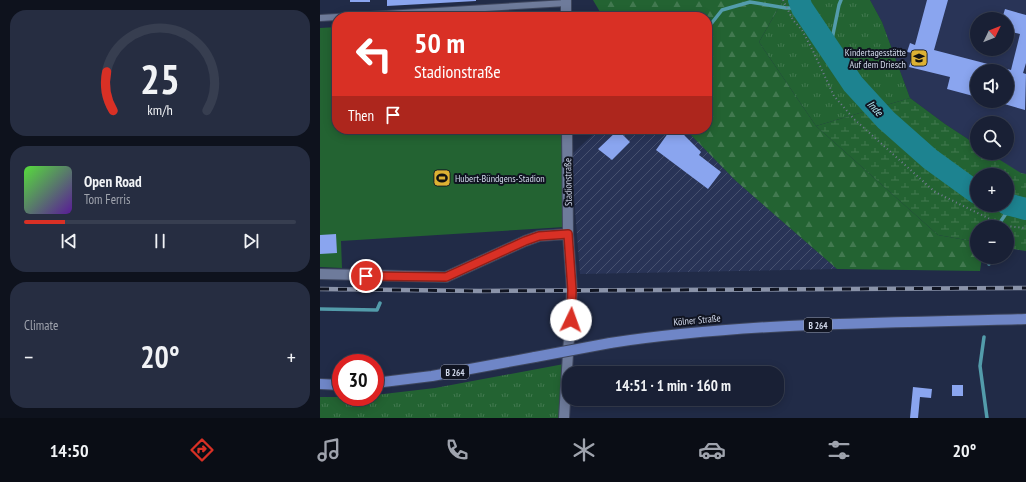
<!DOCTYPE html>
<meta charset="utf-8">
<style>
:root{--surface:#192035;--page:#262d41;--text:#f1f3f6;--muted:#9fa3ad;--line:#373e50;--accent:#d93025}
body{margin:0;font-family:"PT Sans Narrow",sans-serif;background:var(--page);color:var(--text);height:100vh;display:flex;flex-direction:column;font-size:15px;white-space:nowrap}
*{box-sizing:border-box;margin:0}
p{font-size:13px;color:var(--muted)}
.icon{flex:none;width:22px;height:22px;fill:none;stroke:currentColor;stroke-width:2;stroke-linecap:round;stroke-linejoin:round}
.map{position:relative;flex:1;overflow:hidden}
.panel{display:flex;flex-direction:column;gap:10px;padding:10px;background:#0e121d;width:320px}
.panel>*{flex:none}
.hud{position:absolute;left:12px;top:12px;width:380px;height:122px;border-radius:16px;box-shadow:0 2px 10px #0003,0 0 0 1px var(--line);background:#d93025;color:#fff;overflow:hidden}
.needle{width:26px;rotate:47deg}
.tools{position:absolute;left:650px;top:12px;display:grid;gap:8px}
.tools a{display:grid;place-items:center;width:44px;height:44px;border-radius:50%;background:var(--surface);box-shadow:0 2px 10px #0003,0 0 0 1px var(--line);font-size:20px}
.speed{position:absolute;left:12px;top:354px;display:flex;gap:8px;font-size:20px;font-weight:700;text-align:center}
.speed>*{display:grid;place-content:center;width:52px;height:52px;border-radius:50%;background:var(--surface);box-shadow:0 2px 10px #0003,0 0 0 1px var(--line);line-height:1}
.speed .limit{border:6px solid #d22;background:#fff;color:#111}
.pin{position:absolute;display:grid;place-items:center;width:34px;height:34px;color:#fff;margin:-17px;border:2px solid #fff;border-radius:50%;box-shadow:0 1px 4px #0007}
.me{position:absolute;width:44px;margin:-22px;rotate:3deg;stroke-linejoin:round;filter:drop-shadow(0 0 3px #0008)}
.turn{display:flex;align-items:center;gap:14px;height:84px;padding:0 16px;font-size:18px}
.turn .icon{width:52px;height:52px;stroke-width:2.5}
.turn b{display:block;font-size:28px;line-height:34px}
.then{display:flex;align-items:center;height:38px;padding:0 16px;background:#0003;gap:8px;font-size:15px}
.big{font-size:30px;font-weight:800;line-height:1.1}
.panel .card{flex:1;display:flex;flex-direction:column;justify-content:center;gap:6px;min-width:0;padding:0 14px;border-radius:16px;background:var(--page)}
.panel .dial{align-items:center;gap:0}
.dial svg{height:104px;overflow:visible;fill:none;stroke:var(--line);stroke-width:7;stroke-linecap:round;text-anchor:middle}
.dial text{fill:var(--text);stroke:none}
.song{display:flex;align-items:center;gap:12px}
.cover{width:48px;height:48px;border-radius:6px;background:linear-gradient(135deg,hsl(110 70% 55%),hsl(270 70% 35%))}
.played{height:4px;border-radius:2px;background:linear-gradient(90deg,var(--accent) 15%,var(--line) 15%)}
.keys{display:flex;justify-content:space-around;direction:ltr}
.heat{display:flex;justify-content:space-between;align-items:center;font-size:22px;direction:ltr}
.trip{position:absolute;left:242px;top:366px;width:222px;height:40px;border-radius:16px;background:var(--surface);box-shadow:0 2px 10px #0003,0 0 0 1px var(--line);font-weight:800;line-height:40px;text-align:center}
.tab-bar{display:flex;height:64px;justify-content:space-around;align-items:center;background:#0a0d15;color:var(--muted)}
.tab-bar .icon{width:28px;height:28px}
.tab-bar .selected{color:var(--accent)}
.tab-bar b{font-size:18px;color:var(--text)}
main{display:flex;flex:1;min-height:0}
.map>svg:first-child{display:block}
</style>
<main>
<section class="panel">
<div class="card dial"><svg viewBox="0 0 100 80">
<path d="M14 69A42 42 0 1 1 86 69"/>
<path d="M14 69A42 42 0 0 1 9 39" stroke="#d93025"/>
<text x="50" y="56" font-size="32" font-weight="700">25</text>
<text x="50" y="72" font-size="11">km/h</text>
</svg></div>
<div class="card">
<div class="song"><i class="cover"></i><div><b>Open Road</b><p>Tom Ferris</p></div></div>
<div class="played"></div>
<div class="keys"><svg class="icon" aria-label="previous" viewBox="0 0 24 24"><path d="M18 5L8 12l10 7zM5 5v14"/></svg><svg class="icon" aria-label="pause" viewBox="0 0 24 24"><path d="M8 5v14M16 5v14"/></svg><svg class="icon" aria-label="next" viewBox="0 0 24 24"><path d="M6 5l10 7-10 7zM19 5v14"/></svg></div>
</div>
<div class="card"><p>Climate</p>
<div class="heat"><a>−</a><b class="big">20°</b><a>+</a></div>
</div>
</section>
<div class="map">
<svg width="706" height="418" viewBox="0 0 706 418">
<defs>
<pattern id="industrial-furrows" width="10" height="10" patternUnits="userSpaceOnUse"><rect width="10" height="10" fill="#293457"/><path d="M-1 1l2-2M0 10L10 0M9 11l2-2" fill="none" stroke="#47516f"/></pattern>
<pattern id="grass-tufts" width="24" height="20" patternUnits="userSpaceOnUse"><rect width="24" height="20" fill="#236332"/><path d="M3 7l-1-3M5 7V3M7 7l1-3M15 17l-1-3M17 17v-4M19 17l1-3" fill="none" stroke="#427950"/></pattern>
<pattern id="forest-firs" width="22" height="20" patternUnits="userSpaceOnUse"><rect width="22" height="20" fill="#236332"/><path d="M5 1l3.5 6h-7zM16 11l3.5 6h-7z" fill="#427950"/></pattern>
<pattern id="wetland-marsh" width="20" height="14" patternUnits="userSpaceOnUse"><rect width="20" height="14" fill="#236332"/><path d="M1 5h8M5 5V1M11 12h8M15 12V8" fill="none" stroke="#427950"/></pattern>
</defs>
<rect width="100%" height="100%" fill="#212b47"/>
<path fill="#293457" fill-rule="evenodd" d="M 550,0 L 706,0 L 706,174 L 701,174 L 669,153 L 687,153 L 687,123 L 657,123 L 657,145 L 625,124 L 590,98 L 562,22 ZM 657,19 L 687,19 L 687,49 L 657,49 ZM 657,71 L 687,71 L 687,101 L 657,101 Z"/>
<path fill="url(#industrial-furrows)" d="M 279,129 L 365,129 L 416,181 L 517,269 L 260,274 L 251,155 Z"/>
<path fill="url(#grass-tufts)" d="M 463,0 L 550,0 L 562,22 L 590,98 L 496,126 L 439,42 Z
M 244,364 L 240,400 L 240,418 L 0,418 L 0,397 L 55,397 L 55,395 L 115,388 Z"/>
<path fill="url(#forest-firs)" d="M 273,0 L 463,0 L 439,42 L 496,126 L 618,235 L 657,242 L 657,257 L 662,257 L 660,271 L 517,269 L 416,181 L 365,129 L 387,129 L 387,17 L 283,17 Z"/>
<path fill="url(#wetland-marsh)" fill-rule="evenodd" d="M 590,98 L 625,124 L 657,145 L 657,153 L 669,153 L 701,173 L 706,174 L 706,251 L 687,248 L 687,227 L 657,227 L 657,242 L 618,235 L 496,126 ZM 657,175 L 687,175 L 687,205 L 657,205 Z"/>
<path fill="#236332" d="M 241,12 L 241,17 L 165,17 Z
M 17,27 L 17,129 L 243,129 L 245,227 L 21,241 L 22,268 L 0,267 L 0,28 Z"/>
<g fill="none" stroke-linecap="round" stroke-linejoin="round">
<path stroke="#539cab" stroke-width="3.5" d="M 387,29 L 402,10 L 430,2 L 466,8 L 482,8
M 510,49 L 519,5 L 521,0
M 677,227 L 691,206
M 669,264 L 671,257
M 0,309 L 57,310 L 60,303
M 664,337 L 660,366 L 667,418"/>
<path stroke="#1d8390" stroke-width="22" d="M 479,0 L 482,8 L 533,84 L 566,120 L 610,159 L 657,193
M 687,204 L 706,209"/>
</g>
<path fill="#8aa5ef" d="M 30,0 L 50,0 L 50,2 L 30,2 Z
M 67,0 L 156,0 L 156,1 L 67,6 Z
M 607,0 L 628,0 L 614,50 L 691,70 L 700,34 L 687,31 L 687,19 L 682,19 L 685,9 L 706,15 L 706,63 L 703,73 L 706,74 L 705,110 L 674,101 L 687,101 L 687,71 L 657,71 L 657,97 L 627,89 L 630,77 L 589,67 L 593,53 L 587,52 L 590,43 L 595,45 Z
M 351,129 L 358,129 L 381,152 L 379,155 L 401,172 L 388,189 L 336,150 Z
M 298,130 L 310,142 L 292,160 L 278,149 Z
M 16,234 L 17,253 L 0,254 L 0,235 Z
M 632,385 L 643,385 L 643,396 L 632,396 Z
M 593,387 L 612,389 L 611,398 L 600,397 L 598,418 L 590,418 Z"/>
<g fill="none" stroke-linecap="round" stroke-linejoin="round">
<g stroke="#3e465d" stroke-width="8">
<path id="lane" d="M 0,18 L 246,3"/>
</g>
<g stroke="#3e465d" stroke-width="12">
<path id="street" d="M 246,0 L 246,17
M 0,274 L 126,277 L 205,241 L 219,236 L 248,234
M 244,418 L 252,290 L 248,234 L 247,129"/>
</g>
<g stroke="#3e465d" stroke-width="12">
<path id="primary" d="M 290,343 C 428,322 567,323 706,319
M 55,383 L 112,376 L 215,357
M 0,384 L 21,385"/>
</g>
<path stroke="#727b92" stroke-width="2" stroke-dasharray="1 3" stroke-linecap="butt" d="M 463,0 L 473,20 L 482,30 L 493,51 L 514,96 L 534,119 L 615,192 L 678,223 L 685,226 L 706,228"/>
<use href="#lane" stroke="#6e7b9b" stroke-width="6"/>
<use href="#street" stroke="#6e7b9b" stroke-width="10"/>
<use href="#primary" stroke="#6f86c7" stroke-width="10"/>
<g stroke="#8a93a9" stroke-width="4.5">
<path id="rail" d="M 0,289 L 160,291 L 706,288"/>
</g>
<use href="#rail" stroke="#101421" stroke-width="3" stroke-dasharray="9" stroke-linecap="butt"/>
<g stroke="#3e465d" stroke-width="12" stroke-linecap="butt">
<path id="primary-bridge" d="M 215,357 L 290,343"/>
</g>
<use href="#primary-bridge" stroke="#6f86c7" stroke-width="10"/>
</g>
<g fill="none" stroke-linecap="round" stroke-linejoin="round">
<g stroke="#8d1f18" stroke-width="10">
<path id="route" d="M 46,276 L 126,277 L 205,241 L 219,236 L 248,234 L 252,290 L 251,320"/>
</g>
<use href="#route" stroke="#d93025" stroke-width="7"/>
</g>
<defs>
<g id="school-square" transform="scale(0.9)"><rect x="-9" y="-9" width="18" height="18" rx="4" fill="#ddb133" stroke="#101421"/><path d="M0-5L7-2L0 1L-7-2ZM-4 1L0 2.5L4 1V4Q0 6-4 4Z" fill="#111"/></g>
<g id="stadium-square" transform="scale(0.9)"><rect x="-9" y="-9" width="18" height="18" rx="4" fill="#ddb133" stroke="#101421"/><path d="M0-5a6.5 5 0 1 0 0 10a6.5 5 0 1 0 0-10ZM-3.5-1.8h7v3.6h-7Z" fill="#111"/></g>
</defs>
<g fill-rule="evenodd">
<use href="#school-square" x="599" y="58"/>
<use href="#stadium-square" x="122" y="178"/>
</g>
<g text-anchor="middle" dominant-baseline="central" stroke-width="4" stroke-linejoin="round" paint-order="stroke">
<g fill="#101421" stroke="#979dae" stroke-width="1">
<rect x="484" y="318" width="28" height="14" rx="3"/>
<rect x="121" y="365" width="28" height="14" rx="3"/>
</g>
<g font-size="9" font-weight="bold" fill="#d1d8ea">
<text x="498" y="325">B 264</text>
<text x="135" y="372">B 264</text>
</g>
<g font-size="10" fill="#d1d8ea" stroke="#101421" text-anchor="end">
<text x="586" y="52">Kindertagesstätte<tspan x="586" dy="12">Auf dem Driesch</tspan></text>
<text x="135" y="178" text-anchor="start">Hubert-Bündgens-Stadion</text>
</g>
<g font-size="10" fill="#d1d8ea" stroke="#101421">
<text transform="translate(248 182) rotate(-91)">Stadionstraße</text>
<text transform="translate(377 320) rotate(-5)">Kölner Straße</text>
</g>
<g font-size="11" font-style="italic" fill="#b8eff7" stroke="#101421">
<text transform="translate(555 108) rotate(47)">Inde</text>
</g>
</g>
</svg>
<div class="tools">
<a><svg class="needle" viewBox="-14 -14 28 28"><path d="M0-13l5 13h-10z" fill="#e53935"/><path d="M0 13l5-13h-10z" fill="#9fa3ad"/></svg></a>
<a><svg class="icon" aria-label="sound" viewBox="0 0 24 24"><path d="M4 9h4l5-4v14l-5-4H4zM17 9q2 3 0 6"/></svg></a>
<a><svg class="icon" aria-label="search" viewBox="0 0 24 24"><circle cx="10" cy="10" r="6"/><path d="M15 15l6 6"/></svg></a>
<a>+</a>
<a>−</a>
</div>
<div class="speed"><div class="limit">30</div></div>
<div class="pin" style="left:46px;top:276px;background:#d93025"><svg class="icon" aria-label="arrive" viewBox="0 0 24 24"><path d="M6 21V4h12l-3 4 3 4H6"/></svg></div>
<svg class="me" style="left:251px;top:320px" viewBox="-20 -20 40 40"><circle r="19" fill="#fff"/><path d="M0-13L10 11 0 6-10 11z" fill="#d93025"/></svg>
<div class="trip">14:51 · 1 min · 160 m</div>
<div class="hud">
<div class="turn"><svg class="icon" aria-label="left" viewBox="0 0 24 24"><path d="M17 20v-9H6M10 6l-5 5 5 5"/></svg><div><b>50 m</b>Stadionstraße</div></div>
<div class="then">Then<svg class="icon" aria-label="arrive" viewBox="0 0 24 24"><path d="M6 21V4h12l-3 4 3 4H6"/></svg></div>
</div>
</div>
</main>
<nav class="tab-bar">
<b>14:50</b>
<svg class="icon selected" aria-label="directions" viewBox="0 0 24 24"><path d="M12 3l9 9-9 9-9-9zM9 14v-3h6M13 9l2 2-2 2"/></svg>
<svg class="icon" aria-label="music" viewBox="0 0 24 24"><path d="M9 18V5l10-2v13"/><circle cx="6" cy="18" r="3"/><circle cx="16" cy="16" r="3"/></svg>
<svg class="icon" aria-label="phone" viewBox="0 0 24 24"><path d="M5 4h4l2 5-3 2q2 4 5 5l2-3 5 2v4C11 20 4 13 5 4z"/></svg>
<svg class="icon" aria-label="climate" viewBox="0 0 24 24"><path d="M12 3v18M4 7l16 10M4 17L20 7"/></svg>
<svg class="icon" aria-label="car" viewBox="0 0 24 24"><path d="M5 17H2v-5l4-1 3-4h7l3 4 3 1v5h-3M9 17h6M6 11h13"/><circle cx="7" cy="17" r="2"/><circle cx="17" cy="17" r="2"/></svg>
<svg class="icon" aria-label="filters" viewBox="0 0 24 24"><path d="M4 7h16M4 17h16"/><circle cx="9" cy="7" r="2"/><circle cx="15" cy="17" r="2"/></svg>
<b>20°</b>
</nav>
